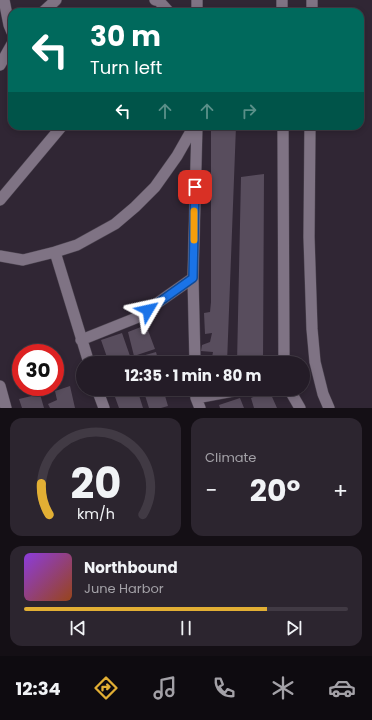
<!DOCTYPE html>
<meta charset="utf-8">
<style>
:root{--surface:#241c27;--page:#2c252f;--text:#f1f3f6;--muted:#a3a1a7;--line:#413a44;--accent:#e2af34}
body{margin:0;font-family:Poppins,sans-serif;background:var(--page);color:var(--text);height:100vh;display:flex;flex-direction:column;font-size:15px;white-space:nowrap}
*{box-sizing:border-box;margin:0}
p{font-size:13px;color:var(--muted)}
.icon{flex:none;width:22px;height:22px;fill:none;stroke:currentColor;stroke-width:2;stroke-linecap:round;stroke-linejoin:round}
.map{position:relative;height:408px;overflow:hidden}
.sheet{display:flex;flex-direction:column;gap:10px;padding:10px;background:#140f15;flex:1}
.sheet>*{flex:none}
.top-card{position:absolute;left:8px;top:8px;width:356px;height:122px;border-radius:12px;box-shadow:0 2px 6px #0003,0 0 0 1px var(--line);background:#00695c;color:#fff;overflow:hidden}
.speed{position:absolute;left:12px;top:344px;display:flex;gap:8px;font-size:20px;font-weight:700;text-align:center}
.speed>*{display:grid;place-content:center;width:52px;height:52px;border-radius:50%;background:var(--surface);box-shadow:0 2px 6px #0003,0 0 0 1px var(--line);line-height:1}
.speed .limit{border:6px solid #d22;background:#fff;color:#111}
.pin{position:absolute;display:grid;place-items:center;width:34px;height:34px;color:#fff;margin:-17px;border-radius:8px;box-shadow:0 2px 6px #0006}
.me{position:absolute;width:44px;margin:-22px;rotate:54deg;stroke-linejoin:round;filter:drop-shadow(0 0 3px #0008)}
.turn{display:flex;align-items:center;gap:14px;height:84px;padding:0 16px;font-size:18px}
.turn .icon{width:52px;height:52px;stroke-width:2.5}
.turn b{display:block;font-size:28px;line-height:34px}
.lanes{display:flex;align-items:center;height:38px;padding:0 16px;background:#0003;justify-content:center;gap:20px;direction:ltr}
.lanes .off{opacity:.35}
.big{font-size:30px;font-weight:700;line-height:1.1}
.sheet .card{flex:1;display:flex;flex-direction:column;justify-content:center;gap:6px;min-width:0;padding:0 14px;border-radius:12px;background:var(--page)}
.sheet .dial{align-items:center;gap:0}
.dial svg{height:104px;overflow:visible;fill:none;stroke:var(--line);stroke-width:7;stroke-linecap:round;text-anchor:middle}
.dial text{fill:var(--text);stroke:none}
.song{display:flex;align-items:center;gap:12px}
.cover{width:48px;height:48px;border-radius:6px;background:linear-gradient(135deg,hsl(270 70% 55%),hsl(20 70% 35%))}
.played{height:4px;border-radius:2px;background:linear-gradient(90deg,var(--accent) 75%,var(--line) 75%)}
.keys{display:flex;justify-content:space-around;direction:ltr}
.heat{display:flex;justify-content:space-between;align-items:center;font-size:22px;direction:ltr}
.sheet .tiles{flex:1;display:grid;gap:10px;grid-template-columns:1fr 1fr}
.card:last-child{grid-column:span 2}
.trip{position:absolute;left:76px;top:356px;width:234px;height:40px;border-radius:20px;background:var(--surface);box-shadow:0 2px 6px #0003,0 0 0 1px var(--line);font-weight:700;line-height:40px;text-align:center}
.tabs{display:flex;height:64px;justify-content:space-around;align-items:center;background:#0e0b10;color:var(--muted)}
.tabs .icon{width:28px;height:28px}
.tabs .selected{color:var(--accent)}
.tabs b{font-size:18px;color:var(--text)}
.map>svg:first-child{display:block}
</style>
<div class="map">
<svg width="372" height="408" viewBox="0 0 372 408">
<rect width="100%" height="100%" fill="#302634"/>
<path fill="#584d5d" d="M 211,126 L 236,126 L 227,363 L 211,363 L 213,352 L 201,351 L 202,345 L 210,342 L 212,333 L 205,334 L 204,313 L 210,312 L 211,302 Z
M 264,174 L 263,363 L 237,363 L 241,177 Z
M 146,325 L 155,349 L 134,356 L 128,332 Z
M 122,333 L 130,356 L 111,363 L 109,363 L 101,340 Z
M 156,352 L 159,363 L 137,363 L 135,358 Z
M 131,359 L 133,363 L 122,363 Z
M 70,386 L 75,408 L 50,408 L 48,404 L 57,400 L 55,391 Z
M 137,389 L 143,408 L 119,408 L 115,397 Z
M 143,389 L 163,389 L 168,406 L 161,408 L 149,408 Z
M 269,390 L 277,408 L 254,408 L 251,398 Z
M 40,394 L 44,408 L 22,408 L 19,399 Z
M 240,398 L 244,408 L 220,408 L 219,405 Z"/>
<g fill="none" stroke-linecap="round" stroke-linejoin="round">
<g stroke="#4d4551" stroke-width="12">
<path id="minor" d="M 4,0 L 9,25 L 12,32
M 155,0 L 159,1 L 169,12
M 197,0 L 197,12
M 282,0 L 282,12
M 43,12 L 56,0
M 0,65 L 12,44
M 283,126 L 284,363
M 0,200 L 62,126
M 55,252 L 89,363
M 0,256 L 23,260 L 55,252 L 77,245 L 115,224 L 135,207 L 155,187 L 177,156 L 194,126
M 81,340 L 136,318 L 193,278
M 195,363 L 193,278 L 197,126
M 0,386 L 6,408
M 97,389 L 104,408
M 195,389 L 196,398 L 200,408
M 289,389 L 300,408
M 196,398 L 244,389"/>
</g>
<g stroke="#4d4551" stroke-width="12">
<path id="tertiary" d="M 312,12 L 312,0
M 310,126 L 309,237 L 312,329 L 315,362 L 323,394 L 329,408"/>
</g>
<use href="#minor" stroke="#7f7384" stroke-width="11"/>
<use href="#tertiary" stroke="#7f7384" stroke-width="11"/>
</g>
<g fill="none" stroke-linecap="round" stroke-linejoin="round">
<g stroke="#114b97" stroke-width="10">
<path id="route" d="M 148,310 L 193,278 L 195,187"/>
</g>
<use href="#route" stroke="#1a73e8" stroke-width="7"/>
<path stroke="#f59e0b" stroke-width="7" d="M 194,240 L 194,211"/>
</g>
</svg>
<div class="speed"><div class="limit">30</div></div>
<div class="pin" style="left:195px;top:187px;background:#d93025"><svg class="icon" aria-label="arrive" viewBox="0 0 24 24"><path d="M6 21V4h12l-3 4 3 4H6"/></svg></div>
<svg class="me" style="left:148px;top:310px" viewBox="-20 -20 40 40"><path d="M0-17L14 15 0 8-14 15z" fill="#1a73e8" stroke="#fff" stroke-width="4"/></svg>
<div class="trip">12:35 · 1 min · 80 m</div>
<div class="top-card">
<div class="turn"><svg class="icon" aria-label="left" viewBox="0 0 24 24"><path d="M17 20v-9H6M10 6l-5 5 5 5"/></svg><div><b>30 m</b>Turn left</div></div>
<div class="lanes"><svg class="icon" aria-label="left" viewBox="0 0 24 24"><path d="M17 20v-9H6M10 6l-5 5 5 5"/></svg><svg class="icon off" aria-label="ahead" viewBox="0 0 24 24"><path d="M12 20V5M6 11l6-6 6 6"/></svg><svg class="icon off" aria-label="ahead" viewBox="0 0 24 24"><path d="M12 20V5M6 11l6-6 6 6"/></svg><svg class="icon off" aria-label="right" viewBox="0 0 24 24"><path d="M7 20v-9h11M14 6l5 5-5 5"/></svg></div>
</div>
</div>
<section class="sheet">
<div class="tiles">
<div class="card dial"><svg viewBox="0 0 100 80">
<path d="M14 69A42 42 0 1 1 86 69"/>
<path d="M14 69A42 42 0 0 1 8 45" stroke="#e2af34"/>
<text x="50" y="56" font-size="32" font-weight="700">20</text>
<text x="50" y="72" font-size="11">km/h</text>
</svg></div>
<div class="card"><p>Climate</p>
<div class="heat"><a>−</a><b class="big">20°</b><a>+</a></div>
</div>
<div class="card">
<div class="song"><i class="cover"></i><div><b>Northbound</b><p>June Harbor</p></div></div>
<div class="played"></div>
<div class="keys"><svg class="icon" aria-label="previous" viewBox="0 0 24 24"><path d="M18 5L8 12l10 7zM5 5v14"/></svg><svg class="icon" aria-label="pause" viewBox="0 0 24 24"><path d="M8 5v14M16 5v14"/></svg><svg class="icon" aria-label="next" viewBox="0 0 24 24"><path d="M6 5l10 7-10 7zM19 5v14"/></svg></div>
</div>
</div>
</section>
<nav class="tabs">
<b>12:34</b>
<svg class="icon selected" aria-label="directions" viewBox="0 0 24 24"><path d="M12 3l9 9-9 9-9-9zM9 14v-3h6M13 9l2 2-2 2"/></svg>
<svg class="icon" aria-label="music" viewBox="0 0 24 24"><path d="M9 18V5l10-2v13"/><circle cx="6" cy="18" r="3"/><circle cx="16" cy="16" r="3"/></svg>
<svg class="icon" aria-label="phone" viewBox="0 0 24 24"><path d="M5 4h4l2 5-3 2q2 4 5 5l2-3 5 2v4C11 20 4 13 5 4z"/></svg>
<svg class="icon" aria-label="climate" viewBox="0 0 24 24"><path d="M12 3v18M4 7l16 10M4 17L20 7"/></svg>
<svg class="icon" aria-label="car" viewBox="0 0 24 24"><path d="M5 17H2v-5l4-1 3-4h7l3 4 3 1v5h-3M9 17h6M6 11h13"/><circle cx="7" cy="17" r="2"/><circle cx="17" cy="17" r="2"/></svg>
</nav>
